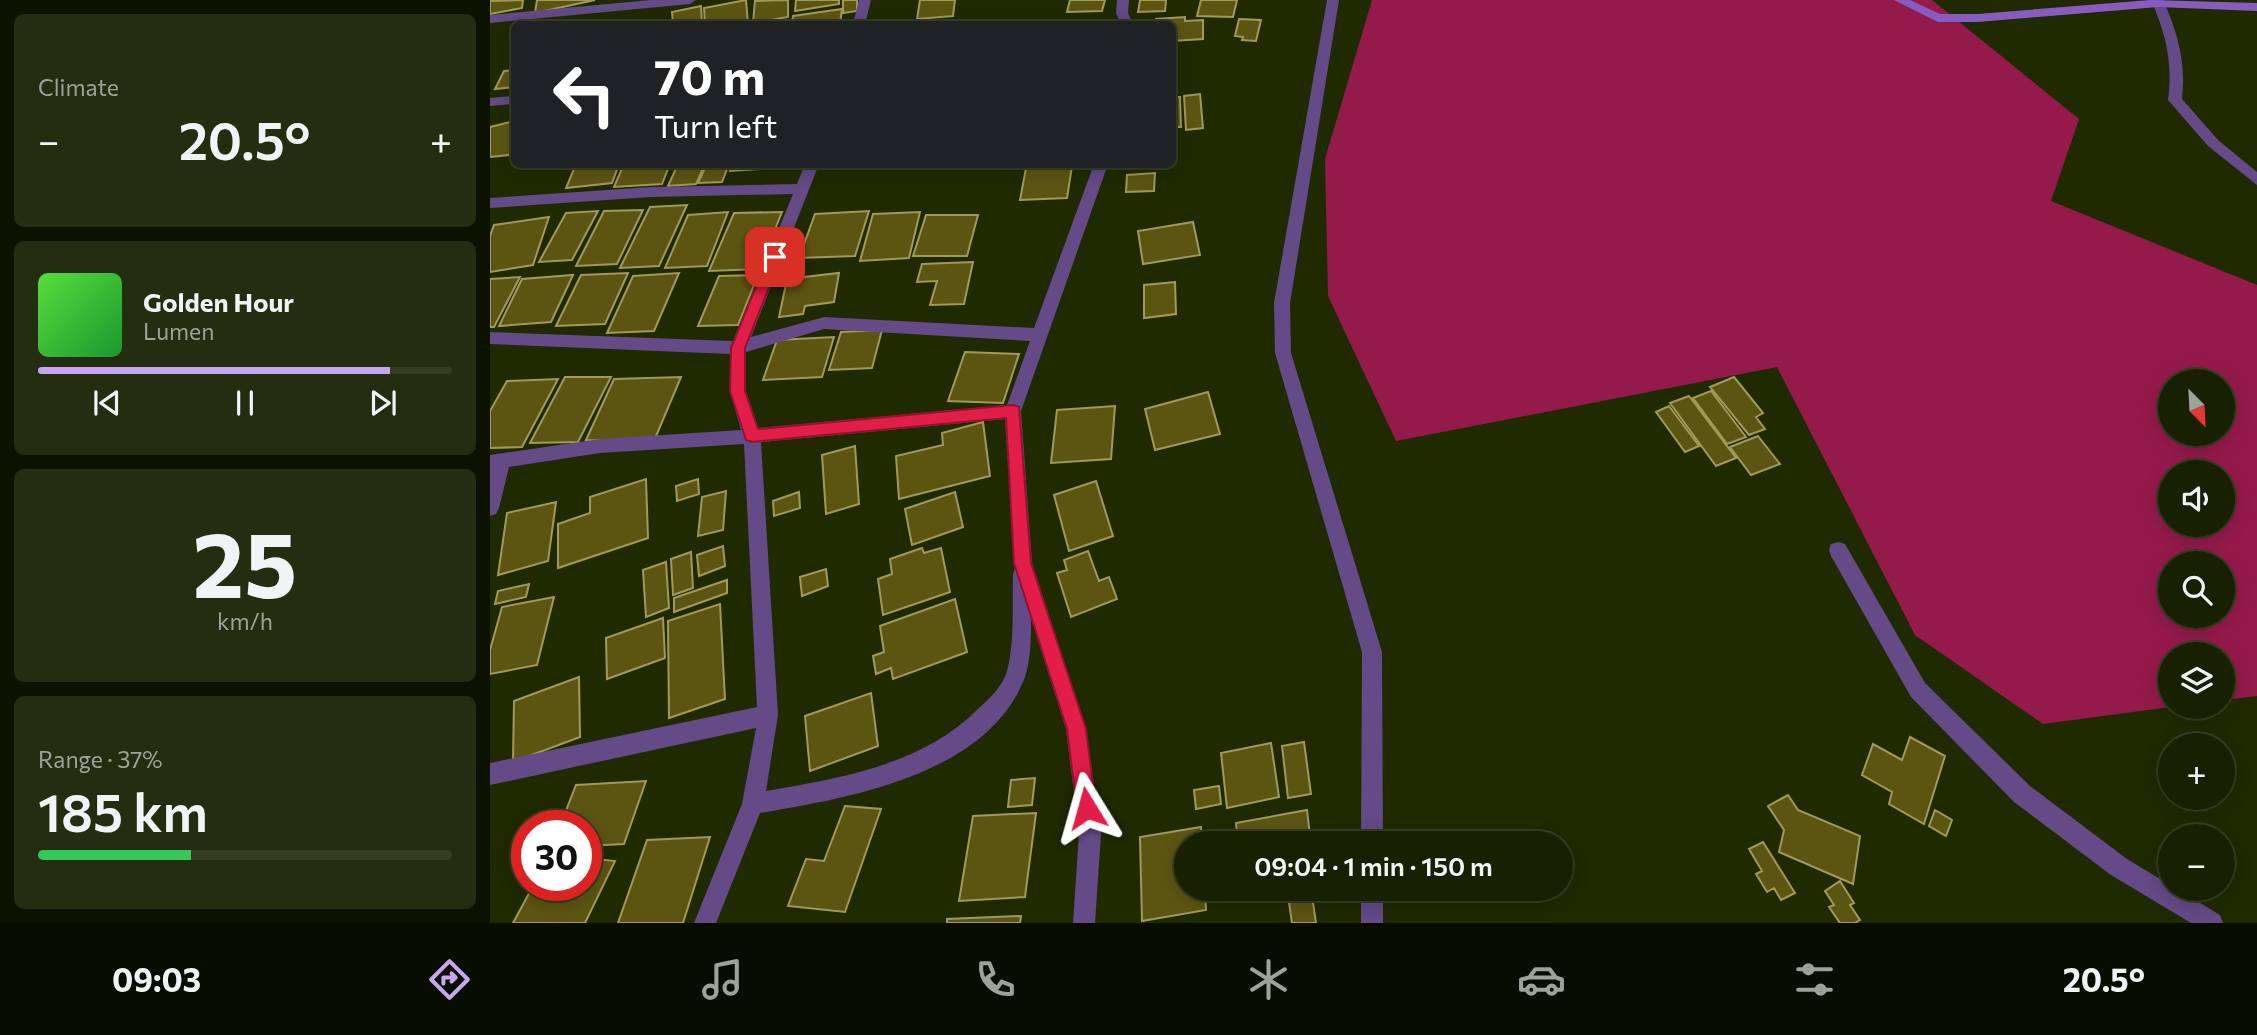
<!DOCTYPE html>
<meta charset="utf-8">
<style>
:root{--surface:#172000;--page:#242d0f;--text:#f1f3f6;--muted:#9ea399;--line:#363e22;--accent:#c5a7f1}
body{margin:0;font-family:Commissioner,sans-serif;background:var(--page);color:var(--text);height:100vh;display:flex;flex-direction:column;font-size:26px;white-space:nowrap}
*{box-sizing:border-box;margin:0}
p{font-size:23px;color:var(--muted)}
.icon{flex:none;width:38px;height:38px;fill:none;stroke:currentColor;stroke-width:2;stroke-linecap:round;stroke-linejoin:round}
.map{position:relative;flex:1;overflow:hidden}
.panel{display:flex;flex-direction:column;gap:14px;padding:14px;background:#0d1200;width:490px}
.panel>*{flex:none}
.top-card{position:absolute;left:21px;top:21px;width:665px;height:147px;border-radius:10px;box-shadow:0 4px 18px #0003,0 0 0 2px var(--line);background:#202124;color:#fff;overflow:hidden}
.needle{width:46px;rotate:156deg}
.tools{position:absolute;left:1668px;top:369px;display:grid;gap:14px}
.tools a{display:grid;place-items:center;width:77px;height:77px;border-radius:50%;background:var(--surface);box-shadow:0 4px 18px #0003,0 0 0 2px var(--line);font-size:35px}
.speed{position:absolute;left:21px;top:810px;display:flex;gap:14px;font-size:35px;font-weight:700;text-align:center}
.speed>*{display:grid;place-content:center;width:91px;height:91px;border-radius:50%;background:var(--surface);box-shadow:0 4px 18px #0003,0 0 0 2px var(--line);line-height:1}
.speed .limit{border:10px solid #d22;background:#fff;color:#111}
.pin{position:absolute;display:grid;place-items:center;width:60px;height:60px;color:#fff;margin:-30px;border-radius:14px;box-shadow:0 4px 10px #0006}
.me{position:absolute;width:77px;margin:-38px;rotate:352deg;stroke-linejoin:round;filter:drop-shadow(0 0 5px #0008)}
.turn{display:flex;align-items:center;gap:24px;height:147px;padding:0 28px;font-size:32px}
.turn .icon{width:91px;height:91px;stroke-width:2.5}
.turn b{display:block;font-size:49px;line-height:60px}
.big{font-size:52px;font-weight:600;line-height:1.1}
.panel .tile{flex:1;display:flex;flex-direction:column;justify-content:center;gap:10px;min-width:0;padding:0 24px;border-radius:10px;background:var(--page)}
.panel .dial{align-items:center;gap:0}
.dial b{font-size:91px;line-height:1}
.song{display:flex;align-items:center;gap:21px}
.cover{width:84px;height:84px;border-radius:10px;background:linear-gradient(135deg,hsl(110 70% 55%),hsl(130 70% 35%))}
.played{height:7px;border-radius:4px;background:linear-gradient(90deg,var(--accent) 85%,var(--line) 85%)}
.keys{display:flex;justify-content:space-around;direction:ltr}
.heat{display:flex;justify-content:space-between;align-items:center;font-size:38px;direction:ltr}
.charge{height:10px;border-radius:5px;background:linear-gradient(90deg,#34c759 37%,var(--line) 0)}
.trip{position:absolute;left:684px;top:831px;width:399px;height:70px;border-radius:35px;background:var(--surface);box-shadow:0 4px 18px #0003,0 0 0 2px var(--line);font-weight:600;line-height:70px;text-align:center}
.dock{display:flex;height:112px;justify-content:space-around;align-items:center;background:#090d00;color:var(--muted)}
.dock .icon{width:49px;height:49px}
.dock .active{color:var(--accent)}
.dock b{font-size:32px;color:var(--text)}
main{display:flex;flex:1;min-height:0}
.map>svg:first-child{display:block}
</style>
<main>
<section class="panel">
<div class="tile"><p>Climate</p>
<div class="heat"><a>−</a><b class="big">20.5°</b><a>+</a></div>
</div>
<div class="tile">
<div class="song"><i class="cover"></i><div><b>Golden Hour</b><p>Lumen</p></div></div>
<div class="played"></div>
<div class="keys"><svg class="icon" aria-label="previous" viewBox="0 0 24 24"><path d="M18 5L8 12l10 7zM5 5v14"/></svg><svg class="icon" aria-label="pause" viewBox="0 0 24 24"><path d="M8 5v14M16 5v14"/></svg><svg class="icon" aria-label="next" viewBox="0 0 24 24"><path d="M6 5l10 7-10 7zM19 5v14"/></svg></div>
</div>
<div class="tile dial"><b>25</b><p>km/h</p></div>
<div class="tile"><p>Range · 37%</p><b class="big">185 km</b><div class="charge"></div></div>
</section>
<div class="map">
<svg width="1767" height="923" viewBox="0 0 1767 923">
<rect width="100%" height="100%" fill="#1f2a00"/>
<path fill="#951a4c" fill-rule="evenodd" d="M 882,0 L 1442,0 L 1589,119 L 1561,201 L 1767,285 L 1767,696 L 1733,700 L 1732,654 L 1680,654 L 1680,707 L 1553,724 L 1425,635 L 1287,367 L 906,441 L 838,296 L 835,159 ZM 1680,382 L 1732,382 L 1732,434 L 1680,434 ZM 1680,472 L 1732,472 L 1732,525 L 1680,525 ZM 1680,564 L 1732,564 L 1732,616 L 1680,616 Z"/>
<path fill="#5c5512" stroke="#a1995a" stroke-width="2" d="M 33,0 L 32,8 L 0,14 L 0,1 Z
M 47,0 L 105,0 L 45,13 Z
M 256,0 L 258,24 L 215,24 L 214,8 Z
M 298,0 L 298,17 L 263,23 L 265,1 Z
M 306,0 L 349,0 L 349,4 L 305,11 Z
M 353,0 L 367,0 L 367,11 L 353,13 Z
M 430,0 L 465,0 L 463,16 L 427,19 Z
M 580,0 L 615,0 L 612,11 L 577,12 Z
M 650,0 L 676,0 L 675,11 L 648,12 Z
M 711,0 L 747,0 L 743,17 L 707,16 Z
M 211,6 L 212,24 L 183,24 L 182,12 Z
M 352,9 L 350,24 L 302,24 L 303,16 Z
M 695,17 L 695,21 L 713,20 L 713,39 L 682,41 L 682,24 L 666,24 L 666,19 Z
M 749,19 L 771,20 L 766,41 L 752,40 L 753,37 L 745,36 Z
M 24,70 L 24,87 L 5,89 L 14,71 Z
M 710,94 L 713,128 L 696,130 L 694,96 Z
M 682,97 L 690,97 L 691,127 L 682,127 Z
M 24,121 L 24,142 L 19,155 L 0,157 L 0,127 Z
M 86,164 L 129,164 L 122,183 L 76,188 Z
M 134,164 L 180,164 L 172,184 L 124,187 Z
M 188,164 L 215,164 L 206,184 L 178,186 Z
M 217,164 L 239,164 L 232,182 L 208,183 Z
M 242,164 L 300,164 L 299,167 L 240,171 Z
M 582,166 L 577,198 L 530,200 L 536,168 Z
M 665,173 L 664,191 L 636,192 L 637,175 Z
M 197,205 L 169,266 L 130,268 L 160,207 Z
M 153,210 L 127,264 L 86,266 L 114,211 Z
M 108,211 L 82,260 L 49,262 L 76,213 Z
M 379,211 L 365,256 L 309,258 L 325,214 Z
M 238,212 L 217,266 L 175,268 L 198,215 Z
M 292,212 L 269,269 L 219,271 L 244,213 Z
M 430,212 L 419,258 L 370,261 L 383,214 Z
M 436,215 L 488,215 L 477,256 L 423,256 Z
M 59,217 L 43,265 L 0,272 L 0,236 L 4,225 Z
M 703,222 L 710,255 L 653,264 L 648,231 Z
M 483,262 L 474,304 L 440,305 L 447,281 L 427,282 L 432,264 Z
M 138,273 L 115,324 L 66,326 L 91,275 Z
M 189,273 L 164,331 L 117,333 L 143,276 Z
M 349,273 L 344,302 L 315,306 L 313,314 L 289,317 L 297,279 Z
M 83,275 L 61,322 L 9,326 L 32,279 Z
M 268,275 L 248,325 L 208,326 L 229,276 Z
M 30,277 L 4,327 L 0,327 L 0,279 Z
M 685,282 L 686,314 L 654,318 L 654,285 Z
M 392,330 L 382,368 L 339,370 L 351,332 Z
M 344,337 L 332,377 L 273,380 L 287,340 Z
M 475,352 L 529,354 L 513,403 L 458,401 Z
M 75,377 L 121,377 L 88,442 L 40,443 Z
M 191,377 L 164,441 L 96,440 L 124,379 Z
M 1244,377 L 1273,413 L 1266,417 L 1275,429 L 1259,435 L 1220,387 Z
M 68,379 L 32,447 L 0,448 L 0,411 L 17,381 Z
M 1221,391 L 1256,437 L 1237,444 L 1203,398 Z
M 718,392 L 730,434 L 665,450 L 655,409 Z
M 1199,396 L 1246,458 L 1226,466 L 1180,403 Z
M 625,406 L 621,459 L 561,463 L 567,410 Z
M 1179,406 L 1209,446 L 1195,452 L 1166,412 Z
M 493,422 L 500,476 L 409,499 L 406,456 L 453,445 L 452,433 Z
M 1268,436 L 1290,464 L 1261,475 L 1240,447 Z
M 365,446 L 369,504 L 336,514 L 332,455 Z
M 156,479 L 158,538 L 68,568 L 68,524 L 100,513 L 100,497 Z
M 208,479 L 209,494 L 187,501 L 186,486 Z
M 606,481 L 623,536 L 579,551 L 564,495 Z
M 236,491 L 233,530 L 208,536 L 212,497 Z
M 309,492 L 310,508 L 284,516 L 283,501 Z
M 465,492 L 473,527 L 422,545 L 415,509 Z
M 66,502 L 58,561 L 8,575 L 17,513 Z
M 233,546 L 235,566 L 209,576 L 207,555 Z
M 432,548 L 434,553 L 451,548 L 460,592 L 393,615 L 388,579 L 402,574 L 400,559 Z
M 598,551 L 609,581 L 619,577 L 627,599 L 581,617 L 567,573 L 577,570 L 574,560 Z
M 201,552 L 203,588 L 183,595 L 181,559 Z
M 176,562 L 179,608 L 156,617 L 153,570 Z
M 336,569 L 338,586 L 312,596 L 310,577 Z
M 237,580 L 237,593 L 184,612 L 184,598 Z
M 39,584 L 36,597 L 5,604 L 8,591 Z
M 64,597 L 47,665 L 0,674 L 0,650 L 12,607 Z
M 465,599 L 477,652 L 403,679 L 401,668 L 386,674 L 383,656 L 394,652 L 390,626 Z
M 230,604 L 235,699 L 179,718 L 178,621 Z
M 173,618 L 175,658 L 117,679 L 116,638 Z
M 89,677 L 90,737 L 23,762 L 24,701 Z
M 381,693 L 388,746 L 320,771 L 315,716 Z
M 1420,737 L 1455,756 L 1434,824 L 1399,804 L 1402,792 L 1372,775 L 1383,744 L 1412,760 Z
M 814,742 L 821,794 L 798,798 L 792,746 Z
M 781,743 L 789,797 L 737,808 L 731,753 Z
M 545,778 L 542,805 L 518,807 L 521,780 Z
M 156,781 L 134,844 L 96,846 L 96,826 L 70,826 L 86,785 Z
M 729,786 L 731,804 L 706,809 L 704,790 Z
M 1298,795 L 1308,810 L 1370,836 L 1363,884 L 1289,852 L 1294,830 L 1278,806 Z
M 355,806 L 391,809 L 355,912 L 298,906 L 316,859 L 334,861 Z
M 817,810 L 821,844 L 748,844 L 746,823 Z
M 1445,810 L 1462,820 L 1456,836 L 1439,826 Z
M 546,813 L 535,897 L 469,901 L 483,816 Z
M 711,827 L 712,844 L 696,844 L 696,889 L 715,889 L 716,910 L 652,921 L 650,837 Z
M 220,837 L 193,923 L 128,923 L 157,840 Z
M 1273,842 L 1305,893 L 1291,900 L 1284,888 L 1277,892 L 1266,874 L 1272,871 L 1259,849 Z
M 96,858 L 125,861 L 95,923 L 23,923 L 43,886 L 96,886 Z
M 1350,881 L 1364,903 L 1360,905 L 1370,920 L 1365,923 L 1350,923 L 1339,907 L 1344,905 L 1335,891 Z
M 797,889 L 821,889 L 826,923 L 802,923 Z
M 531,916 L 530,923 L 457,923 L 457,919 Z"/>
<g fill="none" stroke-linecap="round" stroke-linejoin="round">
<path fill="#644a87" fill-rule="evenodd" d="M 1661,0 L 1673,0 C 1688,33 1696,62 1692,99 L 1728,140 L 1767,172 L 1767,185 L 1718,146 L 1678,100 C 1683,63 1676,34 1661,0 Z
M 1348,542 L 1355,544 L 1435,683 L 1540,786 L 1637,859 L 1680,885 L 1680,889 L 1687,889 L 1730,915 L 1733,923 L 1701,923 L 1621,875 L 1524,802 L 1421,697 L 1341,556 L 1339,550 L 1341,544 Z"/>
<path fill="#644a87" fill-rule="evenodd" d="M 161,0 L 206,0 L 200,4 L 0,23 L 0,15 Z
M 369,0 L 381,0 L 375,24 L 363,24 Z
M 627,0 L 639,0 L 638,13 L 643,24 L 631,24 L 626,13 Z
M 837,0 L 849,0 L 800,303 L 801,353 L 892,652 L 893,844 L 871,844 L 872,652 L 785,353 L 784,303 Z
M 24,96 L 24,104 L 0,106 L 0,98 Z
M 315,164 L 329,164 L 261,337 L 334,317 L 544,328 L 604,164 L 618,164 L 531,411 L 542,563 L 596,729 L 611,834 L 605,923 L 583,923 L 589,834 L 576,729 L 541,618 C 541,637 541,659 535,677 C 498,775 359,798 270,813 L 226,923 L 204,923 L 252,804 L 266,728 L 0,785 L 0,763 L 267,707 L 254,444 L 110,453 L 19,467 L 9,508 L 6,514 L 0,516 L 0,455 L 110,439 L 251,430 L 240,391 L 240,354 L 0,344 L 0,332 L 243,341 L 303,194 L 161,197 L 0,208 L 0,198 L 161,187 L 307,184 ZM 334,329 L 540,341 L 517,405 L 268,428 L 256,391 L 256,352 ZM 515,419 L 525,568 L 523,574 C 522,605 525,640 517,671 C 513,686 499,699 488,709 C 432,765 351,778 276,791 L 288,715 L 271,442 Z
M 871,889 L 893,889 L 893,923 L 871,923 Z"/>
<path fill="#885cbe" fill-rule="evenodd" d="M 1404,0 L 1420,0 L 1450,14 L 1488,14 L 1660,0 L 1767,3 L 1767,11 L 1668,7 L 1488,22 L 1448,22 Z"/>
</g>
<path fill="#e11d48" stroke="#92132f" stroke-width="2" d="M 285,252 L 291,257 L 255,348 L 255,391 L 268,429 L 523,405 L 529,407 L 541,563 L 596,729 L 606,808 L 604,815 L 597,817 L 590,815 L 587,808 L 577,729 L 524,563 L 516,418 L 262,442 L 256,440 L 240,391 L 241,348 L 278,257 Z"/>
</svg>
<div class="tools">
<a><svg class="needle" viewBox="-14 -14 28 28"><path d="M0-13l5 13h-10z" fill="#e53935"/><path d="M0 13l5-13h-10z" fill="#9ea399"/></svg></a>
<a><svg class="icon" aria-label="sound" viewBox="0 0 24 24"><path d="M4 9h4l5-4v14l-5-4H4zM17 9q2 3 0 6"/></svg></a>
<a><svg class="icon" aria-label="search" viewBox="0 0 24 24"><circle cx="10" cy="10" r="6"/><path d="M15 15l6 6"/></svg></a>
<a><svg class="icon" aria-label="layers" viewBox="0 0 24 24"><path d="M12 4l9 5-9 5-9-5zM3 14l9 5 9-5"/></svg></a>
<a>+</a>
<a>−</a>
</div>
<div class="speed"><div class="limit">30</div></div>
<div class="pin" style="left:285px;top:257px;background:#d93025"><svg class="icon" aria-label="arrive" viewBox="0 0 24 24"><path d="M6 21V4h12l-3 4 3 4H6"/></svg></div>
<svg class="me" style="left:597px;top:808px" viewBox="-20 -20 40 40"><path d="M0-17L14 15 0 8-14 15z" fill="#e11d48" stroke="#fff" stroke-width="4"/></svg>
<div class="trip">09:04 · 1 min · 150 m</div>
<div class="top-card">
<div class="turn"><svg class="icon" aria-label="left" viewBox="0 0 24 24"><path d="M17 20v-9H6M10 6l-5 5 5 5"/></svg><div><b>70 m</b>Turn left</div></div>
</div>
</div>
</main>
<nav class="dock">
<b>09:03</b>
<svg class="icon active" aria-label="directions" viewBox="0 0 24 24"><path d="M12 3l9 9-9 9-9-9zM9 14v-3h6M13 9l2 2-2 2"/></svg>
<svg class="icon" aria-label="music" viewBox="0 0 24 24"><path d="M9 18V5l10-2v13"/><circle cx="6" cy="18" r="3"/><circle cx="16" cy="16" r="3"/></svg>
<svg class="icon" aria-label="phone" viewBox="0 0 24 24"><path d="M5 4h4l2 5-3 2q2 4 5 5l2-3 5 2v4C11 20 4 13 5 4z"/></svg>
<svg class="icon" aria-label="climate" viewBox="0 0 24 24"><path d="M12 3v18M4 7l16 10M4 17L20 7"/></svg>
<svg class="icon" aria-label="car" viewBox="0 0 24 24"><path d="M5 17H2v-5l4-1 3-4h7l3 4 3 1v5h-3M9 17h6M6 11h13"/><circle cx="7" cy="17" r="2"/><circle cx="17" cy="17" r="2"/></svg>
<svg class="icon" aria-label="filters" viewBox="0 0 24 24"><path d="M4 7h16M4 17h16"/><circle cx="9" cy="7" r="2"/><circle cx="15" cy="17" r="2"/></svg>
<b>20.5°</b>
</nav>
